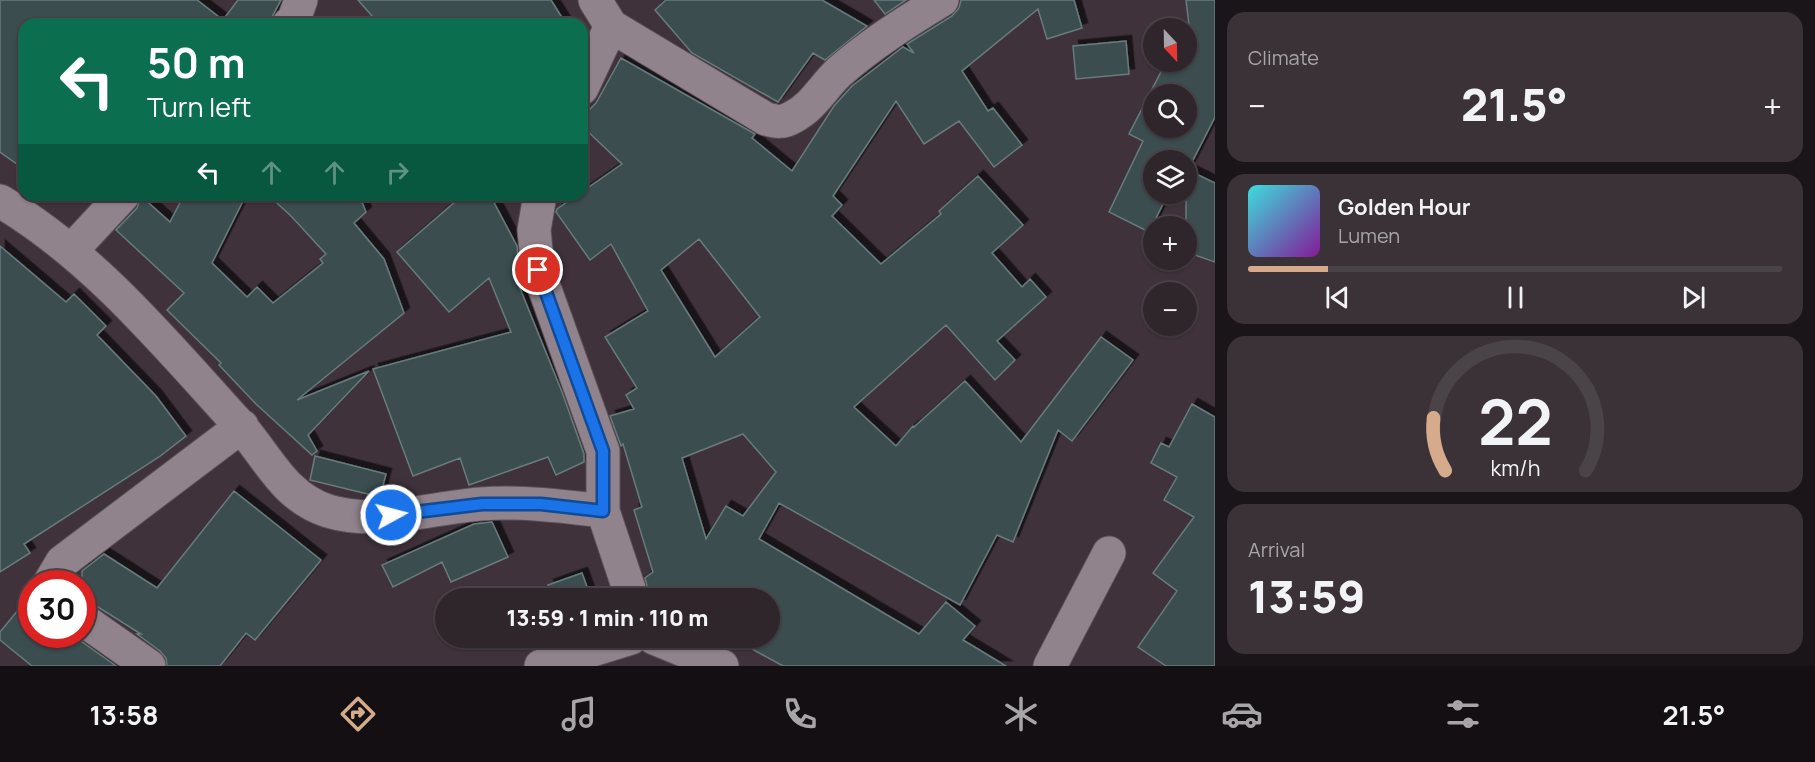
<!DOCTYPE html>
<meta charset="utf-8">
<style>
:root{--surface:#2f262c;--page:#3b3238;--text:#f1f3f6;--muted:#a7a5a9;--line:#4a4348;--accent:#d6ab8b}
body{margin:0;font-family:Manrope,sans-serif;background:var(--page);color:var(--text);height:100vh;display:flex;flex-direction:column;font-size:22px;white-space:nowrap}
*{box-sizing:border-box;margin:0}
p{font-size:20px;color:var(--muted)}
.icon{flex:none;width:33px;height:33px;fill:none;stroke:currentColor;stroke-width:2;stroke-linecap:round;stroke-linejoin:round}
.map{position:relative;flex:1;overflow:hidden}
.panel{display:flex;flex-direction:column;gap:12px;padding:12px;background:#1a1518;width:600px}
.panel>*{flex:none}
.hud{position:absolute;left:18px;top:18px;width:570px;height:183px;border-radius:18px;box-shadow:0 2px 4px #0004,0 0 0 2px var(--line);background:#0b6e4f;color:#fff;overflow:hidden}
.needle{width:39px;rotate:158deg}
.fabs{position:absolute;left:1143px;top:18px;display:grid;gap:12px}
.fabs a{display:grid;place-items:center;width:54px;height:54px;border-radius:50%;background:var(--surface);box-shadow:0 2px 4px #0004,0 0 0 2px var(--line);font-size:30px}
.speed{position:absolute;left:18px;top:570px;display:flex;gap:12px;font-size:30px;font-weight:700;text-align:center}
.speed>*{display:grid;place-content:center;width:78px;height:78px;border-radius:50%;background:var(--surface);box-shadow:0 2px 4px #0004,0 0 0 2px var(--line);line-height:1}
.speed .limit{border:9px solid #d22;background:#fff;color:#111}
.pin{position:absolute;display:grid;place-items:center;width:51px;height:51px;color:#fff;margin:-26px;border:3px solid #fff;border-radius:50%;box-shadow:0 2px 6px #0007}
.me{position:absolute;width:66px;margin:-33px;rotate:83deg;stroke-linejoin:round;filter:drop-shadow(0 0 4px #0008)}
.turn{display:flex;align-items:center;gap:21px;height:126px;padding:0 30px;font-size:27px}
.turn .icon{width:78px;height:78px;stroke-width:2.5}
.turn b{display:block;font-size:42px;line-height:51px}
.lanes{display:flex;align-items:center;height:57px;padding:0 30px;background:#0003;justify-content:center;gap:30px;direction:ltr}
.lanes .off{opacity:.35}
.big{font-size:45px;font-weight:800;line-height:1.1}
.panel .tile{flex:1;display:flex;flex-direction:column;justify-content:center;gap:9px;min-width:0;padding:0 21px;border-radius:18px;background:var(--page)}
.panel .dial{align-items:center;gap:0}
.dial svg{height:156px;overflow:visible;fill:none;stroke:var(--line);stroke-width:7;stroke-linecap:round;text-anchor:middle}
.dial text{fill:var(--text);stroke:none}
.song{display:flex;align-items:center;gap:18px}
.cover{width:72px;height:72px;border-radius:9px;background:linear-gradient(135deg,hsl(180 70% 55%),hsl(290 70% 35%))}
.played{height:6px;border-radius:3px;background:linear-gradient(90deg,var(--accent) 15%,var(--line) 15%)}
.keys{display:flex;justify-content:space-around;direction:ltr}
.heat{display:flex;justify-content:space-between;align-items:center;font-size:33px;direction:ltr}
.trip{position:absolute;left:435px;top:588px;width:345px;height:60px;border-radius:30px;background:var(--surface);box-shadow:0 2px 4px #0004,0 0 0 2px var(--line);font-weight:800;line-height:60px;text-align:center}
.dock{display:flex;height:96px;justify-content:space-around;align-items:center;background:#130f12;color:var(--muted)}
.dock .icon{width:42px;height:42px}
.dock .selected{color:var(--accent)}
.dock b{font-size:27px;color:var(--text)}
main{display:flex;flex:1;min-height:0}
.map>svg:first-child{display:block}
</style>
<main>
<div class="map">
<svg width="1215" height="666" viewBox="0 0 1215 666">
<defs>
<filter id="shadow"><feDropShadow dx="5.5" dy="-5.5" stdDeviation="0" flood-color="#0009"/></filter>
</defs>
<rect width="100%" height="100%" fill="#3f323b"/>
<path fill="#3b4d50" stroke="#677b7e" stroke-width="1.5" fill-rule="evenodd" filter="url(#shadow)" d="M 0,0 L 197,0 L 223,20 L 238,0 L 281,0 L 271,19 L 271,24 L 24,24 L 24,169 L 0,152 Z
M 358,0 L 551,0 L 566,24 L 379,24 Z
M 666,0 L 822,0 L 867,26 L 825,60 L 813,53 L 778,102 L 692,53 L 655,10 Z
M 874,0 L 906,0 L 885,14 Z
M 961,0 L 1074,0 L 1082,28 L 1047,39 L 1038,9 L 962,71 L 988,111 L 993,108 L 1022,145 L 994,167 L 959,121 L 924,144 L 896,101 L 833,196 L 842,205 L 832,216 L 881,264 L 941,214 L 939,211 L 978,176 L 1023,225 L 992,253 L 1022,287 L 1030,279 L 1046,297 L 997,341 L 1015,360 L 995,380 L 946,325 L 854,407 L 896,446 L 913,426 L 914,427 L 965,381 L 1021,442 L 1101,337 L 1133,360 L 1072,441 L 1058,430 L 1013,542 L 997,535 L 960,605 L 779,503 L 759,539 L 919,634 L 946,602 L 975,626 L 963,640 L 1006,666 L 783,666 L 732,638 L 770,638 L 770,598 L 650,598 L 645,578 L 653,572 L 634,510 L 642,507 L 623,444 L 621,446 L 610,416 L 634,409 L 626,395 L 637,388 L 605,337 L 648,311 L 611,244 L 590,260 L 556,212 L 557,209 L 577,195 L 582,195 L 582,192 L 622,164 L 582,126 L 582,117 L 596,103 L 621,58 L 755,134 L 752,138 L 792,171 L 834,106 L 852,86 L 903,47 L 914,53 L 907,44 L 952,16 L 959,8 ZM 699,239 L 760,317 L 715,357 L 661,270 ZM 743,434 L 776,472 L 743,516 L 726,506 L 706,539 L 682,458 Z
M 1186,0 L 1215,0 L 1215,117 L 1188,170 L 1215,183 L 1215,262 L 1186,252 L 1186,157 L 1185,160 L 1154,160 L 1154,194 L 1168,194 L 1149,232 L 1109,212 L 1143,141 L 1129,134 L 1166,62 L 1186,62 L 1186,33 L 1190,33 ZM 1154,94 L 1186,94 L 1186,128 L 1154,128 Z
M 1126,41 L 1129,74 L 1076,79 L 1073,46 Z
M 184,195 L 246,195 L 212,263 L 247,297 L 257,287 L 273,303 L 323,263 L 320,259 L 326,254 L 291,216 L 268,195 L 359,195 L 366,212 L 354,223 L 384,259 L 404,313 L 297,400 L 369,371 L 308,435 L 317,451 L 312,455 L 256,404 L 219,365 L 221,363 L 167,310 L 184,293 L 116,230 L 137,208 L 141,196 L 170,222 Z
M 463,195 L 490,195 L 517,246 L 519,267 L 513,271 L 562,392 L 584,454 L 584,462 L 556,475 L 548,457 L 469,485 L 460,458 L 413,476 L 373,369 L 511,332 L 489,278 L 449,312 L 397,252 Z
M 0,246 L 66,302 L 74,294 L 106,326 L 97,335 L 156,396 L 186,436 L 159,457 L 24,544 L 30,553 L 0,572 Z
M 1192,404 L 1215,417 L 1215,666 L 1166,666 L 1138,647 L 1177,591 L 1153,573 L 1194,517 L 1164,500 L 1177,477 L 1151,463 L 1161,443 L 1169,447 Z
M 315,456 L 386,474 L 380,497 L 310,480 Z
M 234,491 L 321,560 L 255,640 L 246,633 L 220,666 L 167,666 L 166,658 L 160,651 L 137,634 L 141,634 L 82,597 L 82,571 L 104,554 L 157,588 Z
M 492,522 L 508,557 L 451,582 L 442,562 L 393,587 L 382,565 L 474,524 Z
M 582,573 L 591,598 L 552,598 L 548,585 Z
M 32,593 L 32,634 L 71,634 L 116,666 L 32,666 L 0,640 L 0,632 Z"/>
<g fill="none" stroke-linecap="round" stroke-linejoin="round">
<g stroke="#5b5057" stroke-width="35">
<path id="street" d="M 595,0 L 611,26 L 766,119 C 777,122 783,123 793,117 C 813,107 823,87 839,72 C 871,44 906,22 942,0
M 289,24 L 294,19 L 301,0
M 582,88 L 611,26
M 540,195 L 534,230 L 538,270 L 603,451 L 603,511
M 0,201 C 93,256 163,341 235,420 C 266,452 281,496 328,511 C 377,526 430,508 481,504 C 521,501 562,506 603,511 L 632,598
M 71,251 L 123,195
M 49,584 L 62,562 L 242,426
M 82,619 L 149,666
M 654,638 L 722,666
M 541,666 L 631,638
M 1050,666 L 1109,553"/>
</g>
<use href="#street" stroke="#91838c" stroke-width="33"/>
</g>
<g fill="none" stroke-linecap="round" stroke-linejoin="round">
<g stroke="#114b97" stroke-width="15">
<path id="route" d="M 391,515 L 482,504 L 541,504 L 603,511 L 603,451 L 538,270"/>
</g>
<use href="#route" stroke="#1a73e8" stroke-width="10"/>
</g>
</svg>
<div class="fabs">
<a><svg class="needle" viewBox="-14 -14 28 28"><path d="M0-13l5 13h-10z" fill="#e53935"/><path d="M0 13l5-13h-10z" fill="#a7a5a9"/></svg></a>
<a><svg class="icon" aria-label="search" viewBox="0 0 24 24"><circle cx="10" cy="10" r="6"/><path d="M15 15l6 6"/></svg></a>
<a><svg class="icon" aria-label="layers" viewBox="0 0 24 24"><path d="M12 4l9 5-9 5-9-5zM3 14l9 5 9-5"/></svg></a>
<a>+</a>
<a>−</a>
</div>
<div class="speed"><div class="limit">30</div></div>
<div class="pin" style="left:538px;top:270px;background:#d93025"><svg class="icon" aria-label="arrive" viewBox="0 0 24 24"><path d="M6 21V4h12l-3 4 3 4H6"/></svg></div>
<svg class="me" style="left:391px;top:515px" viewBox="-20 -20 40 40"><circle r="17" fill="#1a73e8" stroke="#fff" stroke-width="3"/><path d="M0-11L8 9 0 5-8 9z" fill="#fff"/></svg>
<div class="trip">13:59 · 1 min · 110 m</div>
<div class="hud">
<div class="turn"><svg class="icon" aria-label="left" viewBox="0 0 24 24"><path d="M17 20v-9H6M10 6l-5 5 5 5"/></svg><div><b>50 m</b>Turn left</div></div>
<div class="lanes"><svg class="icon" aria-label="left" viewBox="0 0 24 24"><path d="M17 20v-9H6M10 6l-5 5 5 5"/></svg><svg class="icon off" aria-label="ahead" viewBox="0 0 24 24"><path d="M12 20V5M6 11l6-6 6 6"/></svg><svg class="icon off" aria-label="ahead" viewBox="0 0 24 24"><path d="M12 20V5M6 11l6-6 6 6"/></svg><svg class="icon off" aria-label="right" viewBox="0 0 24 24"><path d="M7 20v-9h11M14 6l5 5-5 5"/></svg></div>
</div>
</div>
<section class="panel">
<div class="tile"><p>Climate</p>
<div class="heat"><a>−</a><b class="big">21.5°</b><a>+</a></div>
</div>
<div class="tile">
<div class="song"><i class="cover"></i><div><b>Golden Hour</b><p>Lumen</p></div></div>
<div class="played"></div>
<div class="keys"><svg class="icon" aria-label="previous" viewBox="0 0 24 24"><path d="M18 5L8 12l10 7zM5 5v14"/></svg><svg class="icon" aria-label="pause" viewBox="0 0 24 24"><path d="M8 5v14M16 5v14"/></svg><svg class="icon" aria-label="next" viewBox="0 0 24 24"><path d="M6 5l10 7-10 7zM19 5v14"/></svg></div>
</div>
<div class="tile dial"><svg viewBox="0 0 100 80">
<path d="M14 69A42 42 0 1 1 86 69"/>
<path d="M14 69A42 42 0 0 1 8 42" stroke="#d6ab8b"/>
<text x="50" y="56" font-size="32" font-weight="700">22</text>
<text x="50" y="72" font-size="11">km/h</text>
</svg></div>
<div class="tile"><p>Arrival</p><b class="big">13:59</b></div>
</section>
</main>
<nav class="dock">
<b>13:58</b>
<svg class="icon selected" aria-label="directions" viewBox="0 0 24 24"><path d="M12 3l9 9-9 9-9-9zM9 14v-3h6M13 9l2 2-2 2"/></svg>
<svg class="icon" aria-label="music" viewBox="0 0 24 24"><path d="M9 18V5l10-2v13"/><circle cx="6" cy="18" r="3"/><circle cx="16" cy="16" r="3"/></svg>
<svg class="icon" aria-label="phone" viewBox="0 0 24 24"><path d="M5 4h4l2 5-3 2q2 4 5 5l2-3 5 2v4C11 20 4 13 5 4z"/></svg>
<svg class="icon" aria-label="climate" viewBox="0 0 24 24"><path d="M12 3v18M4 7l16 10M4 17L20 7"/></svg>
<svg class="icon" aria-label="car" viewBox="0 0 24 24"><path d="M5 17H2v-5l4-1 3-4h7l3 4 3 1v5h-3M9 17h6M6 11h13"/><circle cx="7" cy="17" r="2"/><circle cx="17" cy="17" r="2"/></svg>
<svg class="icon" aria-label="filters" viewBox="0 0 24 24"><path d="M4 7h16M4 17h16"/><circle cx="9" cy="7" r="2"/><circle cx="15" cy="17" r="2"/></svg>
<b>21.5°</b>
</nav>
